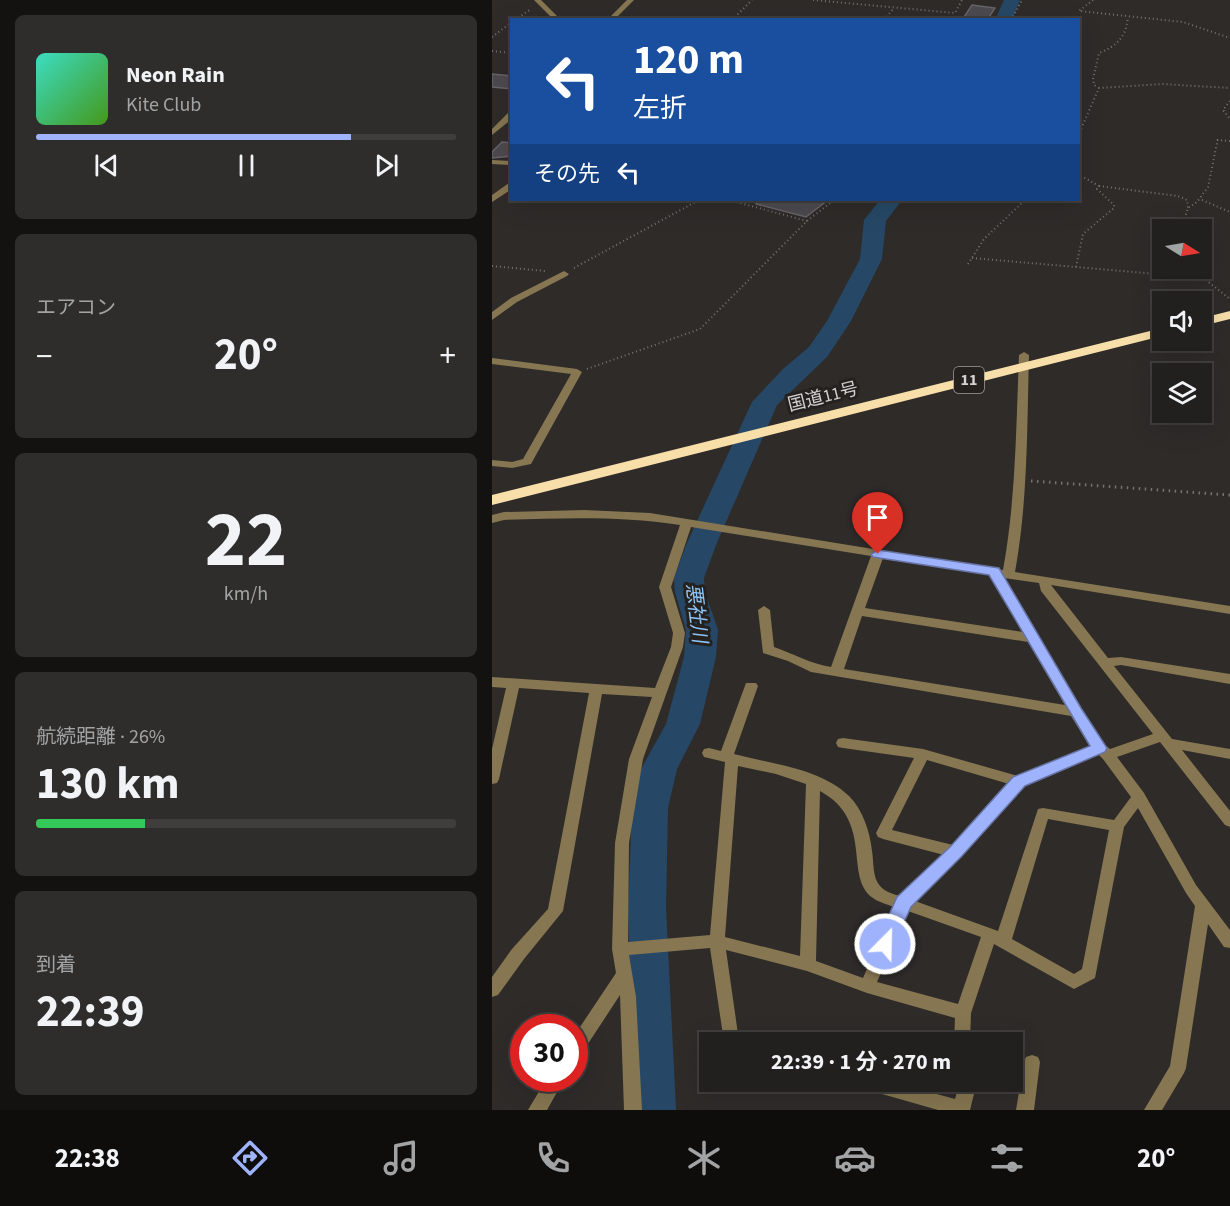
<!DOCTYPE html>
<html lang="ja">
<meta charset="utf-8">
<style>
:root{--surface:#22201f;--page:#2e2d2c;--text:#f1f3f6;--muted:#a2a3a4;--line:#3f3e3d;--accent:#9fb3fd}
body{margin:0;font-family:"Source Sans 3","Noto Sans JP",sans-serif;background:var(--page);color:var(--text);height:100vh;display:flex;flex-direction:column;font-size:22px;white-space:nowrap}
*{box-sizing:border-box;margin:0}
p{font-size:20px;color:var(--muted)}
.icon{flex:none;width:33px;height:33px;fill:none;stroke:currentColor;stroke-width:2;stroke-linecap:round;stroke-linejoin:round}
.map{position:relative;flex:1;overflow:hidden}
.drawer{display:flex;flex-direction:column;gap:15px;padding:15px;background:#131211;width:492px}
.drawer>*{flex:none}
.hud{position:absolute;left:18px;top:18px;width:570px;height:183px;border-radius:0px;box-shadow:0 6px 24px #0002,0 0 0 2px var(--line);background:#1a4fa0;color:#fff;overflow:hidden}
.needle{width:39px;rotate:101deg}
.buttons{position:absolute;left:660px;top:219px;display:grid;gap:12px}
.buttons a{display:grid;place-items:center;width:60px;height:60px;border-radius:0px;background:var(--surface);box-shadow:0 6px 24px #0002,0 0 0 2px var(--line);font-size:30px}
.speed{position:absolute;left:18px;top:1014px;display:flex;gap:12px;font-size:30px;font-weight:700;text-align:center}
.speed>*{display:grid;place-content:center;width:78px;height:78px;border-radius:50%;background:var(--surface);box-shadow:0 6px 24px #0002,0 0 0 2px var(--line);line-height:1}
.speed .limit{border:9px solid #d22;background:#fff;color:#111}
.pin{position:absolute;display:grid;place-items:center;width:51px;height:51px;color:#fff;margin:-62px -26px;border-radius:50% 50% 50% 0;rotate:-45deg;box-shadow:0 0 6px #0007}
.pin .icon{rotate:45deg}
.me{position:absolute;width:66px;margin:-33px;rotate:23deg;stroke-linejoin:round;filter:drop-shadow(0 0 4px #0008)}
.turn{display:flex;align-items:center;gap:21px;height:126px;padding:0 24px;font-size:27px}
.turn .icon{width:78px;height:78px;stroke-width:2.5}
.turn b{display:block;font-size:42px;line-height:51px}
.then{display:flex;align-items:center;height:57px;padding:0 24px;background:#0003;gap:12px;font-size:22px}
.big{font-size:45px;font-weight:700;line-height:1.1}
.drawer .tile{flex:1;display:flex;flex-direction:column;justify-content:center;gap:9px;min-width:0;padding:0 21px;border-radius:9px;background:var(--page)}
.drawer .dial{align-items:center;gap:0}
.dial b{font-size:78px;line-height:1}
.song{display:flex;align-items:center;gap:18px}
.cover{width:72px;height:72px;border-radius:9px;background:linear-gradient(135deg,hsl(170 70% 55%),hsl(100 70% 35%))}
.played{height:6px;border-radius:3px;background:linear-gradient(90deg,var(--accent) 75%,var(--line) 75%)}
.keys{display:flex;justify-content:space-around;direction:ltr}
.heat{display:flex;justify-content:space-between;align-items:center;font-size:33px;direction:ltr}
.charge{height:9px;border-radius:4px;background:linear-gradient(90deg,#34c759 26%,var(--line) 0)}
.trip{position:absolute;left:207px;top:1032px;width:324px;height:60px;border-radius:0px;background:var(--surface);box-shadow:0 6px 24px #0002,0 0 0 2px var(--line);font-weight:700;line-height:60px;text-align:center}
.dock{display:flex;height:96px;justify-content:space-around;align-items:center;background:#0e0d0c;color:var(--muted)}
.dock .icon{width:42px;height:42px}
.dock .selected{color:var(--accent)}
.dock b{font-size:27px;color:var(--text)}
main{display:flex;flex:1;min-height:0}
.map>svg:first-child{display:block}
</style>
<main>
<section class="drawer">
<div class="tile">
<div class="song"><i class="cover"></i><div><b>Neon Rain</b><p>Kite Club</p></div></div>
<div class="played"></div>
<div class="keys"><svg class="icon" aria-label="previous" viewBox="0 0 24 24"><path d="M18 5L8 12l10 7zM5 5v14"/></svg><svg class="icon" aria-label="pause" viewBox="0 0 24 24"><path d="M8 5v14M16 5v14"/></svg><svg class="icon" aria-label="next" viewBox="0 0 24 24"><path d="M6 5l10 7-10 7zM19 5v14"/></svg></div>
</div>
<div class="tile"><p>エアコン</p>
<div class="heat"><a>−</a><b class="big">20°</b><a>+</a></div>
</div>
<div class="tile dial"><b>22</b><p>km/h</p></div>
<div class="tile"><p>航続距離 · 26%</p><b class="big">130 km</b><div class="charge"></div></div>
<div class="tile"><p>到着</p><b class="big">22:39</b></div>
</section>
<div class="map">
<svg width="738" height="1110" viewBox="0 0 738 1110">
<rect width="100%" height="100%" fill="#2e2b29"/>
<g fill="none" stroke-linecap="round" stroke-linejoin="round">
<path fill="#264866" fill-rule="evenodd" d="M 512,0 L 528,0 L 520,20 L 503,20 Z
M 388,200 L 410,200 L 394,221 L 390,259 L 359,321 L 335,357 L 285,405 L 224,545 L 212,578 L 213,592 L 226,630 L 224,657 L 208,724 L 185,769 L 176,808 L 174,908 L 184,1110 L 140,1110 L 136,908 L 140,808 L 149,769 L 174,724 L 192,657 L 194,630 L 183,592 L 182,578 L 194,545 L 260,402 L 291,369 L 317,347 L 335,321 L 368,259 L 372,220 Z"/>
</g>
<path fill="#4c4a4e" stroke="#666468" stroke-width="1.5" d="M 480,5 L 503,8 L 495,20 L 470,20 Z
M 0,74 L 20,76 L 20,89 L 0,87 Z
M 10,142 L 20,143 L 20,156 L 0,158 L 0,152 Z
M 265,200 L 336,200 L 314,217 L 264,204 Z"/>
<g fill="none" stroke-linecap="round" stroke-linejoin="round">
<path stroke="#767371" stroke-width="2" stroke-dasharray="1 3" stroke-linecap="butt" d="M 321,0 L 463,13 L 470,0
M 601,0 L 587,11 L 691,22 L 738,38
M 23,20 L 39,9
M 240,20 L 260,0
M 392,20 L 402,8
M 519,20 L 530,0
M 0,37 L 20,22
M 0,51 L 20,53
M 607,88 L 602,85 L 601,79 L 607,53 C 625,46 634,37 636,17
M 738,101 L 731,110 L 738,119
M 586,136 L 607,88 L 670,84 L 738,88
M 725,140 L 738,141
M 607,186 L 686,196 L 695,200 L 696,208
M 237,200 L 315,221
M 710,200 L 738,212
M 689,230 L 696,208 L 705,202 L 716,187 L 726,138
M 480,258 L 711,278
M 476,264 L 492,239 L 533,200
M 0,266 L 53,271
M 584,267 L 591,234 L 622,208 L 622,205 L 605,189 L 607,186 L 586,174
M 82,268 L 207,200
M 703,268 L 714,280 L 738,299
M 95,369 L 208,329 L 315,221 L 342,200"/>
<path stroke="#767371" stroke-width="3" stroke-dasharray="1.5 4.5" stroke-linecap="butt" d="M 539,481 L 738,495"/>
<path fill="#867651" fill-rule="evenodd" d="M 42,0 L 49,0 L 69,20 L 62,20 Z
M 135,0 L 142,0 L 122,20 L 115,20 Z
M 17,112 L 20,112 L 20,119 L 0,135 L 0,129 Z
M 0,160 L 20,161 L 20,165 L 0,164 Z
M 17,183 L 20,183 L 20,189 L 0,202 L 0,195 Z
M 72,271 L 77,274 L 75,276 L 25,302 L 0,320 L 0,312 L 19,298 Z
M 532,352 L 537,355 C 535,428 536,500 523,572 L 738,606 L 738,614 L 559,585 L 616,658 L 629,657 L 738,674 L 738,684 L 629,665 L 622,666 L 680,739 L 738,749 L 738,759 L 690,750 L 738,811 L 738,827 L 733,825 L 668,742 L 625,757 L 652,793 L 704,885 L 738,930 L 738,948 L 732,947 L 716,924 L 694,1068 L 692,1073 L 670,1110 L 652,1110 L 678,1066 L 703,906 L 694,893 L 646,808 L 632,827 L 603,978 L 582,989 L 502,944 L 479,1013 L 478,1042 L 462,1042 L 463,1018 L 375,993 L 315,971 L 234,950 L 246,1034 L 251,1042 L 232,1042 L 218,948 L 137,955 L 144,997 L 150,1110 L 132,1110 L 128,995 L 88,1056 L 82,1058 L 82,1036 L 124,973 L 120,949 L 123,843 L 137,759 L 160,697 L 110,694 L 71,911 L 32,959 L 6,995 L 0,997 L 0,977 L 20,949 L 56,909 L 97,693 L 27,688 L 7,779 L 5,783 L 0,784 L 0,749 L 14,688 L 0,687 L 0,677 L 163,688 L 179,647 L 181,633 L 167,587 L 188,525 C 130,516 71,518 12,520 L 0,523 L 0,515 L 12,512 L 92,510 L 158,513 L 511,570 C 524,499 524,427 527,355 ZM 199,527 L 379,556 L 339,667 C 319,664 302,654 282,647 L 278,610 L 272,606 L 266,610 L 271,653 L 296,661 L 319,672 L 579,716 L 598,746 L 526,776 L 431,749 L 351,738 L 346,739 L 344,743 L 346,747 L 351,748 L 422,758 L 384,833 L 386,837 L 391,839 L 452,855 L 408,896 C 401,894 393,892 388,886 C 380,877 382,862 380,851 C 378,832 371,810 357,796 C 328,768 279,764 242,754 L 266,686 L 264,683 L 254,683 L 229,751 L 217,748 L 212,749 L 210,753 L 212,757 L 233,762 L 218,935 L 136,942 L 137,843 L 151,759 L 191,647 L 193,633 L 179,587 ZM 391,558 L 498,575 L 531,632 L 373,608 ZM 512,578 L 547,583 L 549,591 L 661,734 L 618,749 L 612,744 L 588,709 ZM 370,616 L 536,642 L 573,705 L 352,669 ZM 606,754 L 611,759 L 639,797 L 622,820 L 551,808 L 546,809 L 506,931 L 423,901 L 469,856 L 532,786 ZM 435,760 L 517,784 L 461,845 L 400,830 ZM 246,766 L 284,774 L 314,784 L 308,956 L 233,937 ZM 328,791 C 383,821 351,877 381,898 C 386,902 395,904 402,907 L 371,978 L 324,961 ZM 556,819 L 617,830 L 590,969 L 582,974 L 520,939 ZM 416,911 L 489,937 L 466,1004 L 385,982 Z
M 0,358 L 85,369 L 90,372 L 39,464 L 20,468 L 0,466 L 0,460 L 20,462 L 31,459 L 79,374 L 0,364 Z
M 540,1055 L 546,1057 L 548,1062 L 542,1110 L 524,1110 L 532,1062 L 534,1057 Z
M 55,1078 L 73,1078 L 55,1110 L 36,1110 Z
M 367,1082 L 401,1082 L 463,1099 L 468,1082 L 485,1082 L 478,1110 L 446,1110 L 376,1090 L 370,1087 Z"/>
<path fill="#f8dfa9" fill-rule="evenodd" d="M 738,311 L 738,319 L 710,326 L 710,318 Z
M 670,328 L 670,336 L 0,505 L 0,495 Z"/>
</g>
<path fill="#9fb3fd" stroke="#6774a4" stroke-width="1.5" d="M 386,550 L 507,568 L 589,708 L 615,748 L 613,752 L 533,786 L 470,856 L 419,907 L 400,949 L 393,952 L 387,949 L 384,944 L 405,897 L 458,847 L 521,777 L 598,746 L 497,575 L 381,557 L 379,554 Z"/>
<g text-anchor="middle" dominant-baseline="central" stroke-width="6" stroke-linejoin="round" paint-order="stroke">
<rect fill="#25211f" stroke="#a09d9b" stroke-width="1.5" x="462" y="367" width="30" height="26" rx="4.5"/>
<g font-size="16" font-weight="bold" fill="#d4d2d0">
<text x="477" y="380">11</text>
</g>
<g font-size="18" fill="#d4d2d0" stroke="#25211f">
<text transform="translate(331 397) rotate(-14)">国道11号</text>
</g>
<g font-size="20" font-style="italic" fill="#8cc5f9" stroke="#25211f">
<text transform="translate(204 613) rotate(83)">悪社川</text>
</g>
</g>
</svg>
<div class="buttons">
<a><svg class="needle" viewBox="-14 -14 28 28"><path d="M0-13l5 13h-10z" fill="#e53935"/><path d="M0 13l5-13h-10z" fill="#a2a3a4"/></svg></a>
<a><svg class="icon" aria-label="sound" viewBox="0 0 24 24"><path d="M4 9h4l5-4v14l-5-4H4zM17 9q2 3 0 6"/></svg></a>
<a><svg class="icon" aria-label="layers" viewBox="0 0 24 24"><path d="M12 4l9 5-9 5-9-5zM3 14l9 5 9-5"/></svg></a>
</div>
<div class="speed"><div class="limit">30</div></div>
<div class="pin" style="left:386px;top:554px;background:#d93025"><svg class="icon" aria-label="arrive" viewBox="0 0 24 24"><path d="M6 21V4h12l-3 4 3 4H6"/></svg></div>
<svg class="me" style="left:393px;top:944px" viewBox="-20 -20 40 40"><circle r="17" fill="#9fb3fd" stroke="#fff" stroke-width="3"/><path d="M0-11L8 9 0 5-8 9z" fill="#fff"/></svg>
<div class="trip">22:39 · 1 分 · 270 m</div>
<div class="hud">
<div class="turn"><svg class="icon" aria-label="left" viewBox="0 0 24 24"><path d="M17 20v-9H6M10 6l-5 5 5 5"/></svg><div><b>120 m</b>左折</div></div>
<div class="then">その先<svg class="icon" aria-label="left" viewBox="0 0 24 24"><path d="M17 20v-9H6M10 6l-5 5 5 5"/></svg></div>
</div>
</div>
</main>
<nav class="dock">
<b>22:38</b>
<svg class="icon selected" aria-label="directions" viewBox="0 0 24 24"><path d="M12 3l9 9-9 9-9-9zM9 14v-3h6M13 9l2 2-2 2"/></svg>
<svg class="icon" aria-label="music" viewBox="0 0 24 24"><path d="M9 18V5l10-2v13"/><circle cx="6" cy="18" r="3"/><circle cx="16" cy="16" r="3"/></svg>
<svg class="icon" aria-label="phone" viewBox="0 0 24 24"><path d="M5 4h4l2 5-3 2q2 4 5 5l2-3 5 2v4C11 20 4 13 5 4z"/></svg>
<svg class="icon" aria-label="climate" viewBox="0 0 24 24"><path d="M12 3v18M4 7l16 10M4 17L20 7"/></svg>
<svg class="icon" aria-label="car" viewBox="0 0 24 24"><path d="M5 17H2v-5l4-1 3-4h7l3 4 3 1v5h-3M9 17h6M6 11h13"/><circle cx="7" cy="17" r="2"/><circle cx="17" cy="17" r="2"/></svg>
<svg class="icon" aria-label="filters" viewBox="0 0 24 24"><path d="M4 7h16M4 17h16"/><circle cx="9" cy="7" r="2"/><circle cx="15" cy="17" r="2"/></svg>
<b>20°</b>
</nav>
